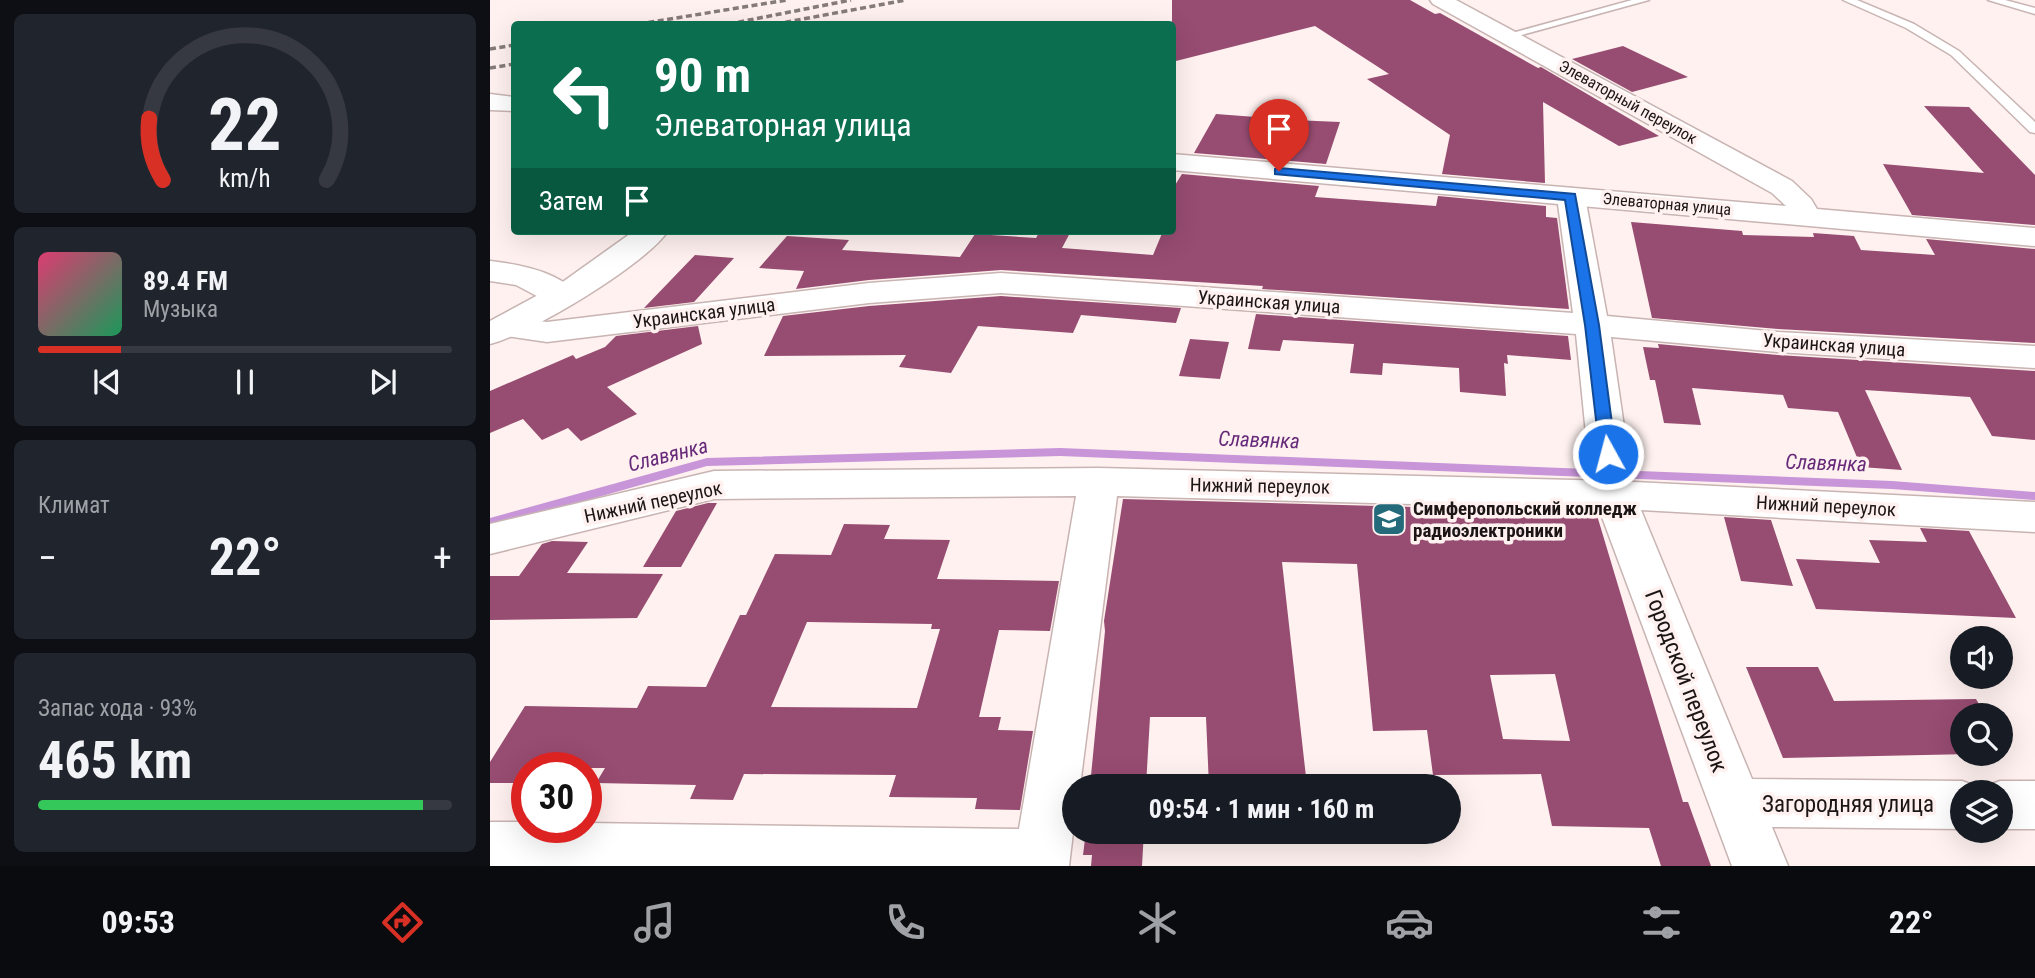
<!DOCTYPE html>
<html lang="ru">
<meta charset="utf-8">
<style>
:root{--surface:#171b24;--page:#20242c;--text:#f1f3f6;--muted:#9ea1a6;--line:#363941;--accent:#d93025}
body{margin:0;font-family:"Roboto Condensed",sans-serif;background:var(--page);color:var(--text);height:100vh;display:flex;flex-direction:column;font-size:26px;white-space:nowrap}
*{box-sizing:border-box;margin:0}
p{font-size:23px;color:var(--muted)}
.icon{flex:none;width:38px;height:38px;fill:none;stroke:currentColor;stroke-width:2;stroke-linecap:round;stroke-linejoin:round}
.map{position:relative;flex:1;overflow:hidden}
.side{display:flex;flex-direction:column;gap:14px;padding:14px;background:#0d0f14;width:490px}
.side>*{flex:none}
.banner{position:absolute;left:21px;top:21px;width:665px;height:214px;border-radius:7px;box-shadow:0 7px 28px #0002;background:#0b6e4f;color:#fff;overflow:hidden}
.fabs{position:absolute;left:1460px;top:626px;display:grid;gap:14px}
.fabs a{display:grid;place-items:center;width:63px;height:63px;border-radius:50%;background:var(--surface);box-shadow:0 7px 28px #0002;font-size:35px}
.speed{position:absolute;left:21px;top:752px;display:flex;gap:14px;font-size:35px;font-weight:700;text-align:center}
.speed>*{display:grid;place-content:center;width:91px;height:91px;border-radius:50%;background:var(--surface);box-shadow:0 7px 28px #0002;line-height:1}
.speed .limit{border:10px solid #d22;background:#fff;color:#111}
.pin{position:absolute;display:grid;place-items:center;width:60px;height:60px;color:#fff;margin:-72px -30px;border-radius:50% 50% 50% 0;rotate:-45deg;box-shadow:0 0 7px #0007}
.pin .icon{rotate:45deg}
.me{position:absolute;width:77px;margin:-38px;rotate:353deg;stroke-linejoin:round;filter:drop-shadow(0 0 5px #0008)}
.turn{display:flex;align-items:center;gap:24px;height:147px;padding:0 28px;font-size:32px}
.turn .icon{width:91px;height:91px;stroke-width:2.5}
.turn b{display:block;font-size:49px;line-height:60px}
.then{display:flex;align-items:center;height:66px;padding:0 28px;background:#0003;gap:14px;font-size:26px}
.big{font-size:52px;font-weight:700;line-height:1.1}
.side .tile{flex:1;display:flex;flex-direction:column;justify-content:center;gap:10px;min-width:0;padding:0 24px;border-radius:10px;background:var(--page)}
.side .dial{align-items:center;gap:0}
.dial svg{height:182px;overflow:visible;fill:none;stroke:var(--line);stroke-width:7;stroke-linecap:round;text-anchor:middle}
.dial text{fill:var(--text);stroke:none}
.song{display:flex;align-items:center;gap:21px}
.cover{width:84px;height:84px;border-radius:10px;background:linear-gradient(135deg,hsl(340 70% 55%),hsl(150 70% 35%))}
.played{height:7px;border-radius:4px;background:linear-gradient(90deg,var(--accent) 20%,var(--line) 20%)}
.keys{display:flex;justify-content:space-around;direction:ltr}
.heat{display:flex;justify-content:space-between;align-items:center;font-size:38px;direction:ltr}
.charge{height:10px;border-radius:5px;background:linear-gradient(90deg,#34c759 93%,var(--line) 0)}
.trip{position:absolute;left:572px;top:774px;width:399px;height:70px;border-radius:35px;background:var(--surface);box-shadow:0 7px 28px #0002;font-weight:700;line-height:70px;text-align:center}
.tabs{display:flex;height:112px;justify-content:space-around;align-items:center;background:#090b0e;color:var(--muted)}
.tabs .icon{width:49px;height:49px}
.tabs .selected{color:var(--accent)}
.tabs b{font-size:32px;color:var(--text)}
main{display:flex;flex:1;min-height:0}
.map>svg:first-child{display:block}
</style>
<main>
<section class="side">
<div class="tile dial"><svg viewBox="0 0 100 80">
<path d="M14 69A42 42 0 1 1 86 69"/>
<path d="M14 69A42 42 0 0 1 8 42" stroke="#d93025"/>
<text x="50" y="56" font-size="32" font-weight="700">22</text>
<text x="50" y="72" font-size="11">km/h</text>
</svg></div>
<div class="tile">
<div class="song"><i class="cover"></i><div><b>89.4 FM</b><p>Музыка</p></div></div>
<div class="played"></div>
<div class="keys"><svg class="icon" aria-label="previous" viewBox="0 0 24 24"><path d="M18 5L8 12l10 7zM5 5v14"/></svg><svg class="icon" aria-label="pause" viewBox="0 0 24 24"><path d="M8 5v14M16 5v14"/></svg><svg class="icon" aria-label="next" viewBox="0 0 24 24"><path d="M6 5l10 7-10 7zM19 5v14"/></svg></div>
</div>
<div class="tile"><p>Климат</p>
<div class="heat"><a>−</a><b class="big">22°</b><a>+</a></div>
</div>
<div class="tile"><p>Запас хода · 93%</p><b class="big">465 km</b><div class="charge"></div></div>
</section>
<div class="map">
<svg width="1545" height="866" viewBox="0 0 1545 866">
<rect width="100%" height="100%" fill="#fef1ef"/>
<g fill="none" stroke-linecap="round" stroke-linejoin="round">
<path fill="#c895d9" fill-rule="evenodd" d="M 570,448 L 1402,481 L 1545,492 L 1545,500 L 1402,489 L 570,456 L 217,466 L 0,528 L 0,518 L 217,458 Z"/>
</g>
<path fill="#974c71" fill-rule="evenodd" d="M 682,0 L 920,0 L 945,14 L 950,13 L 1048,68 L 1051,67 L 1169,136 L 1129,146 L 1053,102 L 1055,183 L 952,174 L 960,135 L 877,79 L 899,74 L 825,26 L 682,62 Z
M 1133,46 L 1198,77 L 1142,92 L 1082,59 Z
M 1434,106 L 1479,107 L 1545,175 L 1545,225 L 1422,215 L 1393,164 L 1494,173 Z
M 726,114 L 803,120 L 850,122 L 836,164 L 704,153 Z
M 692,174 L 829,186 L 825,197 L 946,206 L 948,196 L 1056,206 L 1056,217 L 1067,218 L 1079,309 L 772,289 L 773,286 L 511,270 L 379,280 L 306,289 L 314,271 L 269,268 L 297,236 L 359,240 L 352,250 L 470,257 L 485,234 L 546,238 L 550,231 L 581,231 L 572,248 L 663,255 L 673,231 L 682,231 L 682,190 Z
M 1141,222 L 1252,231 L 1253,235 L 1324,237 L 1323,233 L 1364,236 L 1371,250 L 1445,255 L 1436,239 L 1545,249 L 1545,343 L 1288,329 L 1162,318 Z
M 205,255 L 244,258 L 204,302 L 154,308 Z
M 511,296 L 691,308 L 686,323 L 591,315 L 583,333 L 488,326 L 461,373 L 409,367 L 416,355 L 274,356 L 293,316 L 379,306 Z
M 766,314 L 1078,336 L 1081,360 L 1017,355 L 1018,364 L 1014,363 L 1016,396 L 970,392 L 969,368 L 893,363 L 892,375 L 860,373 L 864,344 L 793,340 L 790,351 L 758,349 Z
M 208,326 L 212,344 L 117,387 L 147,414 L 91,441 L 78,428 L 52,440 L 33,419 L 0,433 L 0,391 L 83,355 L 86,359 L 115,347 L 126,336 Z
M 700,339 L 739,342 L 730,379 L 689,376 Z
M 1168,344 L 1288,355 L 1545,371 L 1545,440 L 1502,436 L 1480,397 L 1375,390 L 1412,470 L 1371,467 L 1348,412 L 1298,408 L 1293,395 L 1202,388 L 1211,425 L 1174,423 L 1165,380 L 1160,380 L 1153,347 L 1169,348 Z
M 633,499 L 1106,512 L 1193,802 L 1198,802 L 1221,866 L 1171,866 L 1159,828 L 1062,826 L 1051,774 L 943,775 L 937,730 L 883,731 L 867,564 L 792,562 L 817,786 L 719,786 L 716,717 L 660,717 L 656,786 L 600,786 L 615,631 L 614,621 ZM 1065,674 L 1080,741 L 1013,739 L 1000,675 Z
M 218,503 L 227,503 L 191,567 L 153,567 L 186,511 Z
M 1234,517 L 1281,520 L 1303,586 L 1251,581 Z
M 354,524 L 400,525 L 394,539 L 460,540 L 447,579 L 569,581 L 560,631 L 509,630 L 489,717 L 511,717 L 508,730 L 543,731 L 530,810 L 485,809 L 487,798 L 399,797 L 406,775 L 254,774 L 243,800 L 200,799 L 206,785 L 106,783 L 115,768 L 37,768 L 37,783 L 0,783 L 0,762 L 35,706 L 147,708 L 158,686 L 216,687 L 250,615 L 256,615 L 285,554 L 341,555 ZM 317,622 L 442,624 L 441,629 L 450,629 L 427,708 L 281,707 Z
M 1430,528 L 1479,531 L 1526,618 L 1326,609 L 1306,559 L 1390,563 L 1379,540 L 1437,542 Z
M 62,541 L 98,542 L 77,573 L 173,574 L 147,618 L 0,620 L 0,576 L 29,576 L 52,544 Z
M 1256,667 L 1328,667 L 1344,701 L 1486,699 L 1496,716 L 1472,716 L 1472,754 L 1481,754 L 1293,758 Z
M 596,831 L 654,831 L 652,866 L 601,866 L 602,855 L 593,855 Z"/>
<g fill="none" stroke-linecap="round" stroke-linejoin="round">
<g stroke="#c8b4b2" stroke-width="3">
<path id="lane" d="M 1142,0 L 1159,0 L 1017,39 L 1011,36 Z
M 1353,0 L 1367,0 L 1424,24 L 1469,51 L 1545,122 L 1545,133 L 1540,132 L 1461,55 L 1416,28 Z
M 1498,0 L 1515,0 L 1545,8 L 1545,14 Z"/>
</g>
<g stroke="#c8b4b2" stroke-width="3">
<path id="street" d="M 1081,188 L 1091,191 L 1095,197 L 1117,316 L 1288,332 L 1545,346 L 1545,368 L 1288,352 L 1121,337 L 1138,454 L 1132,463 L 1118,467 L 1104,463 L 1098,454 L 1086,334 L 511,293 L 379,303 L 57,342 L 3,334 L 0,330 L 3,320 L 15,317 L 57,322 L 379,283 L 511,273 L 1083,313 L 1067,197 L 1071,191 Z
M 0,261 C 28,264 72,272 88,296 L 84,303 L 72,306 L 60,303 L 26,285 L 0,281 Z
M 609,468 L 1124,481 L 1545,502 L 1545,532 L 1151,510 L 1262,779 L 1472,781 L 1491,788 L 1510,781 L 1545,781 L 1545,829 L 1510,829 L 1510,793 L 1472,793 L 1472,829 L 1282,827 L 1298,866 L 1242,866 L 1109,509 L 627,496 L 590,786 L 584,786 L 584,824 L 579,866 L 0,866 L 0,822 L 37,822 L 37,828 L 96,828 L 96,823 L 529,829 L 586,496 L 224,499 L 0,554 L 0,524 L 224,471 Z"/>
</g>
<g stroke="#c8b4b2" stroke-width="3">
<path id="secondary" d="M 940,0 L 966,0 L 1302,181 L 1321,199 L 1327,209 L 1545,228 L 1545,246 L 682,170 L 682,154 L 1296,206 L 1282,193 L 943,4 Z
M 0,94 L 24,97 L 24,111 L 0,110 Z
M 144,231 L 178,231 C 155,265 40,334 0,344 L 0,321 L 74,281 Z"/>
</g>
<use href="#lane" fill="#fff" fill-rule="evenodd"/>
<use href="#street" fill="#fff" fill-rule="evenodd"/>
<use href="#secondary" fill="#fff" fill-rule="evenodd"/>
<path stroke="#857b7a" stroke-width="3.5" stroke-dasharray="6 3.5" stroke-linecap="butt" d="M 149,24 L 297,0
M 239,24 L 361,0
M 286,24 L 416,0
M 0,49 L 24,45
M 0,68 L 24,64"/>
</g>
<path fill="#1a73e8" stroke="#114b97" stroke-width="2" d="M 789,168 L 1085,194 L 1109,325 L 1126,454 L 1124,458 L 1118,459 L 1110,454 L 1095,325 L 1075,200 L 785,174 L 785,169 Z"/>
<defs>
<g id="university-square" transform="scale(1.75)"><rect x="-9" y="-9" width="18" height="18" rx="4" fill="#256a7a" stroke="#fef1ef"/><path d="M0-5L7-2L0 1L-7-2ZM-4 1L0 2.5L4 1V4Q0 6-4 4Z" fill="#fff"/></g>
</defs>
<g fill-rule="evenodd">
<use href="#university-square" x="899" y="519"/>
</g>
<g text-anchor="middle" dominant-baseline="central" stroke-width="7" stroke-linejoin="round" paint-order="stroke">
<g font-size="16" fill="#1c1515" stroke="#fef1ef">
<text transform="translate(1138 102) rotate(29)">Элеваторный переулок</text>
<text transform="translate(1177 204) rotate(5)">Элеваторная улица</text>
</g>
<g font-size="19" fill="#1c1515" stroke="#fef1ef">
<text transform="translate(779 302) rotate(4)">Украинская улица</text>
<text transform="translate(214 313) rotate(-7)">Украинская улица</text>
<text transform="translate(1344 345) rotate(4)">Украинская улица</text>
<text transform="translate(770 486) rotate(1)">Нижний переулок</text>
<text transform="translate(163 502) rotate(-12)">Нижний переулок</text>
<text transform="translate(1336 506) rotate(3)">Нижний переулок</text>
</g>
<g font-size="19" font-weight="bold" fill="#1c1515" stroke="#fef1ef" text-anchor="start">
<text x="923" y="508">Симферопольский колледж<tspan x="923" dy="22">радиоэлектроники</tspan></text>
</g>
<g font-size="21" font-style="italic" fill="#672a7a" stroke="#fef1ef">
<text transform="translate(769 440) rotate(2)">Славянка</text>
<text transform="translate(178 455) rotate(-14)">Славянка</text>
<text transform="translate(1336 463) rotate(2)">Славянка</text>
</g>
<g font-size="23" fill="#1c1515" stroke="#fef1ef">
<text transform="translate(1196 681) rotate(69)">Городской переулок</text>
<text x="1358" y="804">Загородняя улица</text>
</g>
</g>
</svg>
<div class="fabs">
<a><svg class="icon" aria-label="sound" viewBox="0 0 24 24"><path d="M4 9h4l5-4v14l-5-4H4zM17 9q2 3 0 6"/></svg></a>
<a><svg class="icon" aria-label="search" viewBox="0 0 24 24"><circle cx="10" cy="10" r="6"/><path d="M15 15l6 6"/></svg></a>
<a><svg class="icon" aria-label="layers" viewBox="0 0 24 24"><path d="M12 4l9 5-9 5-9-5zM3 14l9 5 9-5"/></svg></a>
</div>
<div class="speed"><div class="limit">30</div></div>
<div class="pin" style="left:789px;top:171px;background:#d93025"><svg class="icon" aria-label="arrive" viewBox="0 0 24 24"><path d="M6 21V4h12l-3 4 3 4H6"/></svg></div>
<svg class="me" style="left:1118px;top:454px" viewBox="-20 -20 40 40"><circle r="17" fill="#1a73e8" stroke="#fff" stroke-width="3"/><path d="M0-11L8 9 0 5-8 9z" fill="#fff"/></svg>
<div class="trip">09:54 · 1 мин · 160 m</div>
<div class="banner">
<div class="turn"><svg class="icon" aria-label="left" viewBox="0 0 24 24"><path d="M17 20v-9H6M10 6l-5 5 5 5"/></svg><div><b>90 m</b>Элеваторная улица</div></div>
<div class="then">Затем<svg class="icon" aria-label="arrive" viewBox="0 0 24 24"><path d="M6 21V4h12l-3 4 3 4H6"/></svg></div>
</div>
</div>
</main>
<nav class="tabs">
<b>09:53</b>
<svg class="icon selected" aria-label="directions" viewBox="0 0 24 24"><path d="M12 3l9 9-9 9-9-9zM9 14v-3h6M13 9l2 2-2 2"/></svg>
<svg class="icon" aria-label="music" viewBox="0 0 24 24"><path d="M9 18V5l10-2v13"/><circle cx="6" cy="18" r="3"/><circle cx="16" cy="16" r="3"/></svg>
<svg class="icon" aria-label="phone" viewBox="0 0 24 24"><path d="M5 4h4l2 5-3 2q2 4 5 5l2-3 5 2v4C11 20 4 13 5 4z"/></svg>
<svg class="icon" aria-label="climate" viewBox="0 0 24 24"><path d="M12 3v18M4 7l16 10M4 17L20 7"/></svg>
<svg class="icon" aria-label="car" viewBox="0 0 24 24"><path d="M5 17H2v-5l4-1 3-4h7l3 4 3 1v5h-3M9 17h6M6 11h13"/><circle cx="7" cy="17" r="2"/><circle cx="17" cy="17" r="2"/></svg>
<svg class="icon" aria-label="filters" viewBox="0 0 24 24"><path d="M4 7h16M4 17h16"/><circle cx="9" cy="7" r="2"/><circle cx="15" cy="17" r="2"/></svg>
<b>22°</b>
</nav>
